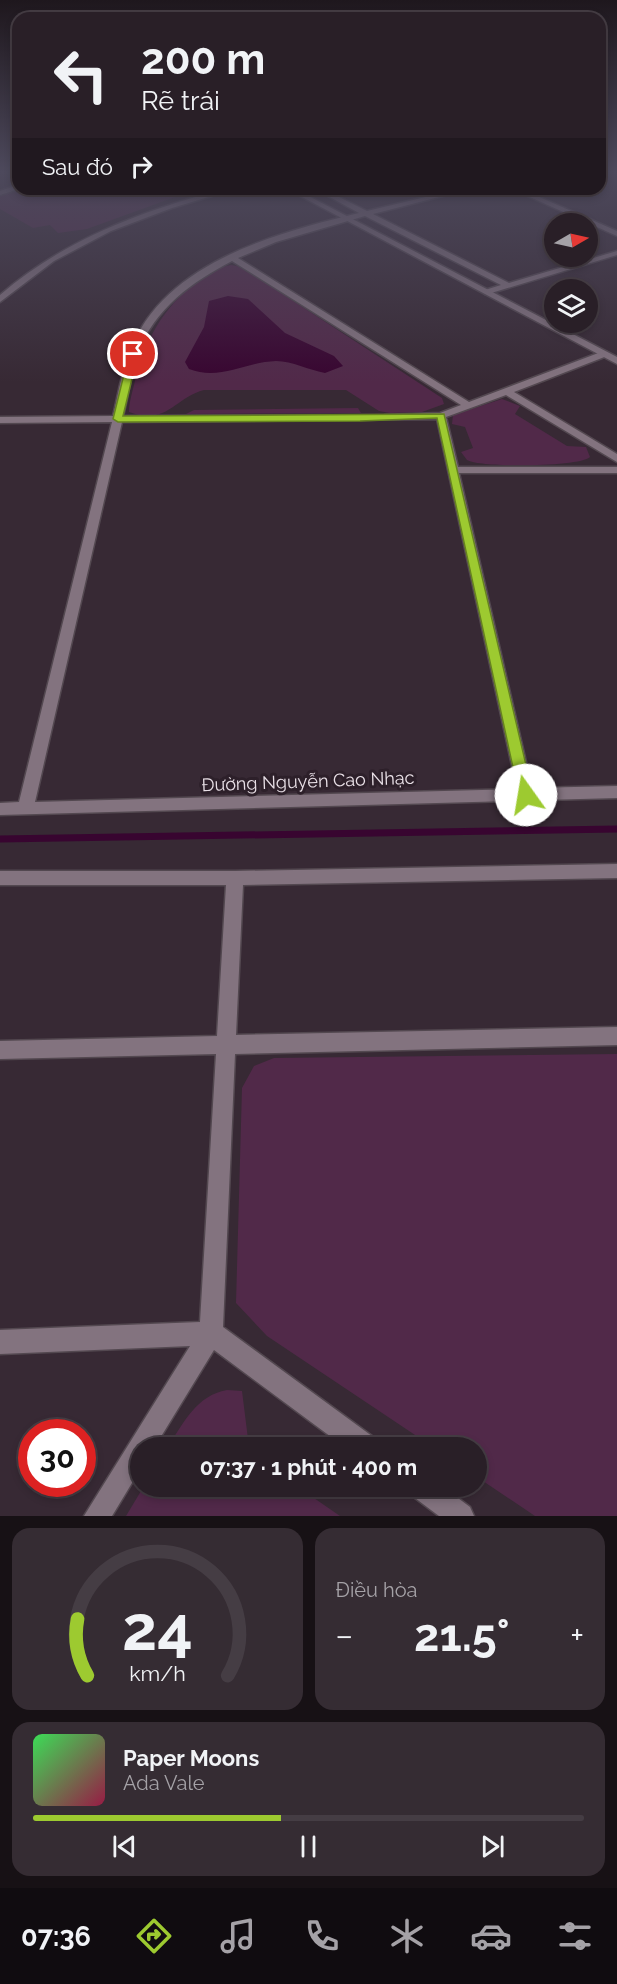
<!DOCTYPE html>
<html lang="vi">
<meta charset="utf-8">
<style>
:root{--surface:#291f27;--page:#352c33;--text:#f1f3f6;--muted:#a5a2a7;--line:#453d44;--accent:#9dca30}
body{margin:0;font-family:Raleway,sans-serif;background:var(--page);color:var(--text);height:100vh;display:flex;flex-direction:column;font-size:22px;white-space:nowrap}
*{box-sizing:border-box;margin:0}
p{font-size:20px;color:var(--muted)}
.icon{flex:none;width:33px;height:33px;fill:none;stroke:currentColor;stroke-width:2;stroke-linecap:round;stroke-linejoin:round}
.map{position:relative;height:1516px;overflow:hidden}
.panel{display:flex;flex-direction:column;gap:12px;padding:12px;background:#171115;flex:1}
.panel>*{flex:none}
.banner{position:absolute;left:12px;top:12px;width:594px;height:183px;border-radius:18px;box-shadow:0 3px 9px #0003,0 0 0 2px var(--line);background:#291f27;color:var(--text);overflow:hidden}
.needle{width:39px;rotate:81deg}
.tools{position:absolute;left:544px;top:213px;display:grid;gap:12px}
.tools a{display:grid;place-items:center;width:54px;height:54px;border-radius:50%;background:var(--surface);box-shadow:0 3px 9px #0003,0 0 0 2px var(--line);font-size:30px}
.speed{position:absolute;left:18px;top:1419px;display:flex;gap:12px;font-size:30px;font-weight:700;text-align:center}
.speed>*{display:grid;place-content:center;width:78px;height:78px;border-radius:50%;background:var(--surface);box-shadow:0 3px 9px #0003,0 0 0 2px var(--line);line-height:1}
.speed .limit{border:9px solid #d22;background:#fff;color:#111}
.pin{position:absolute;display:grid;place-items:center;width:51px;height:51px;color:#fff;margin:-26px;border:3px solid #fff;border-radius:50%;box-shadow:0 2px 6px #0007}
.me{position:absolute;width:66px;margin:-33px;rotate:347deg;stroke-linejoin:round;filter:drop-shadow(0 0 4px #0008)}
.turn{display:flex;align-items:center;gap:21px;height:126px;padding:0 30px;font-size:27px}
.turn .icon{width:78px;height:78px;stroke-width:2.5}
.turn b{display:block;font-size:42px;line-height:51px}
.then{display:flex;align-items:center;height:57px;padding:0 30px;background:#0003;gap:12px;font-size:22px}
.big{font-size:45px;font-weight:700;line-height:1.1}
.panel .card{flex:1;display:flex;flex-direction:column;justify-content:center;gap:9px;min-width:0;padding:0 21px;border-radius:18px;background:var(--page)}
.panel .dial{align-items:center;gap:0}
.dial svg{height:156px;overflow:visible;fill:none;stroke:var(--line);stroke-width:7;stroke-linecap:round;text-anchor:middle}
.dial text{fill:var(--text);stroke:none}
.song{display:flex;align-items:center;gap:18px}
.cover{width:72px;height:72px;border-radius:9px;background:linear-gradient(135deg,hsl(130 70% 55%),hsl(340 70% 35%))}
.played{height:6px;border-radius:3px;background:linear-gradient(90deg,var(--accent) 45%,var(--line) 45%)}
.keys{display:flex;justify-content:space-around;direction:ltr}
.heat{display:flex;justify-content:space-between;align-items:center;font-size:33px;direction:ltr}
.panel .tiles{flex:1;display:grid;gap:12px;grid-template-columns:1fr 1fr}
.card:last-child{grid-column:span 2}
.trip{position:absolute;left:130px;top:1437px;width:357px;height:60px;border-radius:30px;background:var(--surface);box-shadow:0 3px 9px #0003,0 0 0 2px var(--line);font-weight:700;line-height:60px;text-align:center}
.dock{display:flex;height:96px;justify-content:space-around;align-items:center;background:#100c10;color:var(--muted)}
.dock .icon{width:42px;height:42px}
.dock .current{color:var(--accent)}
.dock b{font-size:27px;color:var(--text)}
.map>svg:first-child{display:block}
</style>
<div class="map">
<svg width="617" height="1516" viewBox="0 0 617 1516">
<rect width="100%" height="100%" fill="#372934"/>
<path fill="#512949" d="M 20,189 L 207,189 L 175,197 L 87,229 L 58,233 L 50,225 L 33,228 L 0,209 L 0,196 Z
M 231,265 L 237,266 L 255,276 L 442,398 L 444,404 L 422,412 L 390,413 L 379,411 L 346,390 L 204,390 C 174,398 167,426 129,412 C 129,403 132,393 134,385 C 144,342 162,308 198,281 C 208,274 218,267 231,265 Z
M 502,399 L 520,406 L 515,414 L 567,446 L 586,447 L 590,457 C 580,467 480,468 467,460 L 461,452 L 473,448 L 465,427 L 452,424 L 453,415 Z
M 358,408 L 361,413 L 186,414 L 194,410 Z
M 617,1054 L 617,1516 L 535,1516 L 477,1477 L 477,1448 L 433,1447 L 267,1336 L 236,1303 L 242,1088 L 254,1066 L 274,1058 Z
M 227,1390 L 242,1391 L 249,1447 L 168,1447 C 183,1423 197,1395 227,1390 Z
M 144,1486 L 298,1487 L 340,1516 L 126,1516 Z"/>
<path fill="#380530" d="M 228,296 L 248,299 L 285,333 L 334,356 L 343,366 L 325,373 C 308,370 293,361 276,361 C 245,362 220,381 189,369 L 185,362 L 204,327 L 209,301 Z"/>
<g fill="none" stroke-linecap="round" stroke-linejoin="round">
<path stroke="#380530" stroke-width="7" d="M 0,839 L 617,829"/>
<g stroke="#534850" stroke-width="3">
<path id="street" d="M 224,189 L 235,189 L 172,208 L 111,231 L 54,261 L 0,302 L 0,295 C 65,239 142,211 224,189 Z
M 315,189 L 323,189 L 367,211 L 459,189 L 470,189 L 373,214 L 509,283 L 617,251 L 617,255 L 488,294 L 485,294 L 485,290 L 501,285 L 365,216 L 276,242 L 238,258 L 469,402 L 601,352 L 607,352 L 607,356 L 514,392 L 617,454 L 617,462 L 506,395 L 446,417 L 458,467 L 617,467 L 617,473 L 459,473 L 532,788 L 617,786 L 617,798 L 0,815 L 0,803 L 19,802 L 112,422 L 0,423 L 0,417 L 113,416 C 118,396 121,374 129,354 C 161,263 276,233 359,213 ZM 232,261 L 461,405 L 440,413 L 384,415 L 123,416 C 128,396 131,373 138,353 C 155,308 192,282 232,261 ZM 437,419 L 517,789 L 35,802 L 122,422 Z
M 512,189 L 521,189 L 617,231 L 617,236 Z
M 617,864 L 617,878 L 243,885 L 236,1035 L 617,1027 L 617,1045 L 235,1054 L 223,1327 L 376,1439 L 379,1448 L 346,1448 L 214,1350 L 154,1448 L 141,1448 L 141,1468 L 112,1516 L 84,1516 L 190,1346 L 0,1354 L 0,1330 L 200,1322 L 216,1054 L 0,1059 L 0,1041 L 217,1036 L 226,885 L 0,885 L 0,871 L 235,871 Z
M 407,1486 L 442,1486 L 470,1507 L 474,1516 L 439,1516 L 411,1495 Z"/>
</g>
<g stroke="#534850" stroke-width="3">
<path id="secondary" d="M 18,185 L 19,189 L 0,195 L 0,191 Z
M 287,189 L 295,189 L 617,357 L 617,364 Z"/>
</g>
<use href="#street" fill="#83737f" fill-rule="evenodd"/>
<use href="#secondary" fill="#83737f" fill-rule="evenodd"/>
</g>
<linearGradient id="sky" x2="0" y2="1"><stop stop-color="#1e171d"/><stop offset="0.45" stop-color="#4d495c"/><stop offset="1" stop-color="#4d495c" stop-opacity="0"/></linearGradient>
<rect width="617" height="382" fill="url(#sky)"/>
<path fill="#9dca30" stroke="#66831f" stroke-width="1.5" d="M 133,351 L 138,354 L 123,416 L 444,414 L 533,795 L 531,799 L 521,799 L 519,795 L 437,418 L 360,421 L 118,422 L 113,419 L 129,354 Z"/>
<g text-anchor="middle" dominant-baseline="central" stroke-width="6" stroke-linejoin="round" paint-order="stroke">
<g font-size="18" fill="#e9e0e7" stroke="#2d202a">
<text transform="translate(308 781) rotate(-2)">Đường Nguyễn Cao Nhạc</text>
</g>
</g>
</svg>
<div class="tools">
<a><svg class="needle" viewBox="-14 -14 28 28"><path d="M0-13l5 13h-10z" fill="#e53935"/><path d="M0 13l5-13h-10z" fill="#a5a2a7"/></svg></a>
<a><svg class="icon" aria-label="layers" viewBox="0 0 24 24"><path d="M12 4l9 5-9 5-9-5zM3 14l9 5 9-5"/></svg></a>
</div>
<div class="speed"><div class="limit">30</div></div>
<div class="pin" style="left:133px;top:354px;background:#d93025"><svg class="icon" aria-label="arrive" viewBox="0 0 24 24"><path d="M6 21V4h12l-3 4 3 4H6"/></svg></div>
<svg class="me" style="left:526px;top:795px" viewBox="-20 -20 40 40"><circle r="19" fill="#fff"/><path d="M0-13L10 11 0 6-10 11z" fill="#9dca30"/></svg>
<div class="trip">07:37 · 1 phút · 400 m</div>
<div class="banner">
<div class="turn"><svg class="icon" aria-label="left" viewBox="0 0 24 24"><path d="M17 20v-9H6M10 6l-5 5 5 5"/></svg><div><b>200 m</b>Rẽ trái</div></div>
<div class="then">Sau đó<svg class="icon" aria-label="right" viewBox="0 0 24 24"><path d="M7 20v-9h11M14 6l5 5-5 5"/></svg></div>
</div>
</div>
<section class="panel">
<div class="tiles">
<div class="card dial"><svg viewBox="0 0 100 80">
<path d="M14 69A42 42 0 1 1 86 69"/>
<path d="M14 69A42 42 0 0 1 9 40" stroke="#9dca30"/>
<text x="50" y="56" font-size="32" font-weight="700">24</text>
<text x="50" y="72" font-size="11">km/h</text>
</svg></div>
<div class="card"><p>Điều hòa</p>
<div class="heat"><a>−</a><b class="big">21.5°</b><a>+</a></div>
</div>
<div class="card">
<div class="song"><i class="cover"></i><div><b>Paper Moons</b><p>Ada Vale</p></div></div>
<div class="played"></div>
<div class="keys"><svg class="icon" aria-label="previous" viewBox="0 0 24 24"><path d="M18 5L8 12l10 7zM5 5v14"/></svg><svg class="icon" aria-label="pause" viewBox="0 0 24 24"><path d="M8 5v14M16 5v14"/></svg><svg class="icon" aria-label="next" viewBox="0 0 24 24"><path d="M6 5l10 7-10 7zM19 5v14"/></svg></div>
</div>
</div>
</section>
<nav class="dock">
<b>07:36</b>
<svg class="icon current" aria-label="directions" viewBox="0 0 24 24"><path d="M12 3l9 9-9 9-9-9zM9 14v-3h6M13 9l2 2-2 2"/></svg>
<svg class="icon" aria-label="music" viewBox="0 0 24 24"><path d="M9 18V5l10-2v13"/><circle cx="6" cy="18" r="3"/><circle cx="16" cy="16" r="3"/></svg>
<svg class="icon" aria-label="phone" viewBox="0 0 24 24"><path d="M5 4h4l2 5-3 2q2 4 5 5l2-3 5 2v4C11 20 4 13 5 4z"/></svg>
<svg class="icon" aria-label="climate" viewBox="0 0 24 24"><path d="M12 3v18M4 7l16 10M4 17L20 7"/></svg>
<svg class="icon" aria-label="car" viewBox="0 0 24 24"><path d="M5 17H2v-5l4-1 3-4h7l3 4 3 1v5h-3M9 17h6M6 11h13"/><circle cx="7" cy="17" r="2"/><circle cx="17" cy="17" r="2"/></svg>
<svg class="icon" aria-label="filters" viewBox="0 0 24 24"><path d="M4 7h16M4 17h16"/><circle cx="9" cy="7" r="2"/><circle cx="15" cy="17" r="2"/></svg>
</nav>
